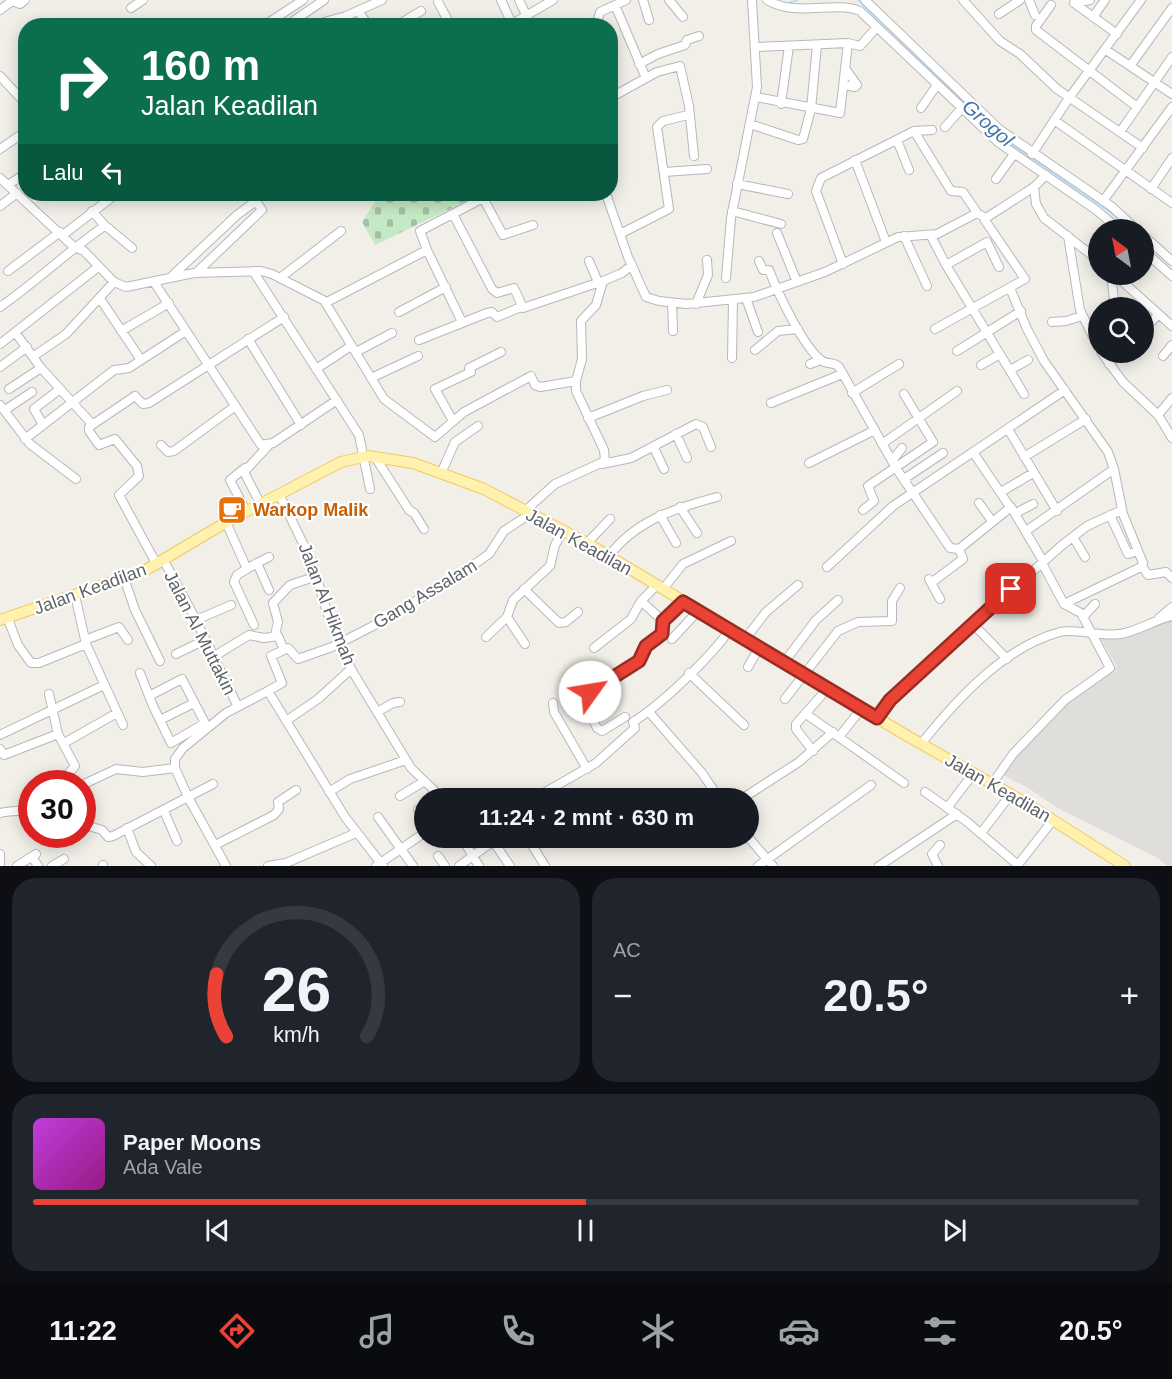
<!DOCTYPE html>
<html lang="id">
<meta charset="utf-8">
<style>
:root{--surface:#171b24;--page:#20242c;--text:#f1f3f6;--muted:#9ea1a6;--line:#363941;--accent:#ea4335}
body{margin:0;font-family:Arial,sans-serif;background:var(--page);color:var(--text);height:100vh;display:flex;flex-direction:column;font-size:22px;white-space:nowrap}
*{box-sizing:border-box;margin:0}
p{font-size:20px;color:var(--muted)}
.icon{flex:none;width:33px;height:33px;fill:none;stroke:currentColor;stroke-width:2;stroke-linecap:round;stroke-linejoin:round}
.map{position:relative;height:866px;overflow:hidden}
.sheet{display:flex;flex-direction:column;gap:12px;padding:12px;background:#0d0f14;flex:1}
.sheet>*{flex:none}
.guide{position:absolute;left:18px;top:18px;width:600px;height:183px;border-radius:24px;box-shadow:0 3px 15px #0003;background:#0b6e4f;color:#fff;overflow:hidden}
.needle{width:39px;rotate:328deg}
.fabs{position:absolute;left:1088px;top:219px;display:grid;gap:12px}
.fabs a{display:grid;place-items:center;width:66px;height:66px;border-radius:50%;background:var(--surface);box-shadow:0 3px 15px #0003;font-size:30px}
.speed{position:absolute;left:18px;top:770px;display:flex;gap:12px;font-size:30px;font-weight:700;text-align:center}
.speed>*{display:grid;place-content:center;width:78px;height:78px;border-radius:50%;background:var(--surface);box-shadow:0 3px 15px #0003;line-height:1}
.speed .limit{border:9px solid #d22;background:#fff;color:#111}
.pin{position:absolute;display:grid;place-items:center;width:51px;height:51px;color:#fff;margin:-26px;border-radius:12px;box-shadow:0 3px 9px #0006}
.me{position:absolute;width:66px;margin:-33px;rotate:58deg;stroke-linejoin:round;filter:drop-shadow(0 0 4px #0008)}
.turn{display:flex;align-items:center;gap:21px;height:126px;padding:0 24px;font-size:27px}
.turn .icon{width:78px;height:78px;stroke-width:2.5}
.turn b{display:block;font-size:42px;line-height:51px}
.then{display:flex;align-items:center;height:57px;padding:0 24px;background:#0003;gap:12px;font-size:22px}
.big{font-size:45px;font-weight:700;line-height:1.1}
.sheet .tile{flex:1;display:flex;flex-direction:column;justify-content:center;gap:9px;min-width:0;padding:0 21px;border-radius:24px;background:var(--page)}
.sheet .dial{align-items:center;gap:0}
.dial svg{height:156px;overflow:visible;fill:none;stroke:var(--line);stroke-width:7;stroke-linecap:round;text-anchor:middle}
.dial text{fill:var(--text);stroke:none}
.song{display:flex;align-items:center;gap:18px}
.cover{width:72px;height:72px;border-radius:9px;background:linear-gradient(135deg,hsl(290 70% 55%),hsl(310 70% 35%))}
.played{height:6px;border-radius:3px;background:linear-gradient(90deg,var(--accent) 50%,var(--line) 50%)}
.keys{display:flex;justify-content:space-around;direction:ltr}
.heat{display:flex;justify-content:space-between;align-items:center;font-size:33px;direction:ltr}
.sheet .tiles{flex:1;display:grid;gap:12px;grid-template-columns:1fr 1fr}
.tile:last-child{grid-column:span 2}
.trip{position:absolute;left:414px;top:788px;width:345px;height:60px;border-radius:30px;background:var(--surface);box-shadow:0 3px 15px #0003;font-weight:700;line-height:60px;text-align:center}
.tabs{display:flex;height:96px;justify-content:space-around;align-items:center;background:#090b0e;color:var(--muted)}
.tabs .icon{width:42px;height:42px}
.tabs .selected{color:var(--accent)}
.tabs b{font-size:27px;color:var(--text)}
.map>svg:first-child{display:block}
</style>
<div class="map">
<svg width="1172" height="866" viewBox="0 0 1172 866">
<defs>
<pattern id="cemetery-stones" width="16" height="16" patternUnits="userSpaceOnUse" patternTransform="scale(1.5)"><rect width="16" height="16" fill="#c5e8c5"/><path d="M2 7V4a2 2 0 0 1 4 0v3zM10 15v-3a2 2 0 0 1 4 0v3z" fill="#a3c0a4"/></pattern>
</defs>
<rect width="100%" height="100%" fill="#f1efe8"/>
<path fill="#e0deda" d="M 1172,615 L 1172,866 L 1168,866 L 1156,857 L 1056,807 L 1030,789 L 996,771 L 1072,690 L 1117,667 L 1099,635 L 1129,630 Z"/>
<path fill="url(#cemetery-stones)" d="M 380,194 L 481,194 L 375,245 L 362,222 Z"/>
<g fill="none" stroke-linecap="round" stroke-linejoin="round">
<path stroke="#aadaff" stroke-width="1.5" d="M 858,0 L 999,136 L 1117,217
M 788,3 L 798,0"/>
<g stroke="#b5b8bc" stroke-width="10">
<path id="minor" d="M 501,0 L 513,26
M 519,0 L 526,15
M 643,0 L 649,20
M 669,0 L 683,17
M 767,0 C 797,18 834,0 860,11 L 999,143 L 1096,210 L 1120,230
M 865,0 L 999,129 L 1111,206 L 1137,230
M 963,0 L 1000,41 L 1020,54 L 1057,89 L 1143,148
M 1029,0 L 1035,15
M 438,2 L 451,26
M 1074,3 L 1117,34
M 1074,3 L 1090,0
M 615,5 L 646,78
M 1051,5 L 1036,26 L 1036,30 L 1137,107
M 131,8 L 143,0
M 0,10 L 12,1 L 20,4 L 25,0
M 358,11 L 369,26
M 999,14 L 1020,0
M 1093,17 L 1105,0
M 268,23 L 303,0
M 317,24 L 346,16 L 382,0
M 512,24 L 553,0
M 398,25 L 421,11
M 286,26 L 324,0
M 592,26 L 597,23 L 600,12 L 626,0
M 757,47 L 848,43 L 860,46 L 877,27
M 1106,50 L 1172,94
M 639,64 L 658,54 L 685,45 L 687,40 L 699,36
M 1130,66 L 1172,8
M 0,76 L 26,104
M 844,85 L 855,87 L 857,85 L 845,68
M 756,97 L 840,113 L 848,43
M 610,98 L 657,72 L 680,66 L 689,106 L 694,156
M 781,104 L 789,46
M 921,108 L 937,85
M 1054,120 L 1172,203
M 750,124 L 798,140 L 803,139 L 811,109 L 817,45
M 945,127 L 962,108
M 914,131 L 951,191 L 963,192 L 978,214
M 1120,132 L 1172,57
M 897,140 L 909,170
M 0,149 L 26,131
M 1032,154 L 1069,98 L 1141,0
M 855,160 L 886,242
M 664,172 L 707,169
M 0,178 L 74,247 L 84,251 L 114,282 L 126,287 L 194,273 L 261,271 L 272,274 L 327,302 L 427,250 L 420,231 L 491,194
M 996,179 L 1014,154
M 737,184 L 788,194
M 8,185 L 26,173
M 1034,187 L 1036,204 L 1044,218 L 1098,260
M 1151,189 L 1172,158
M 606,194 L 628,257 L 646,297 L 659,301 L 687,304 L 754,297 L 825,272 L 898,237 L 937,234 L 977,213 L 986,218 L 1034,187 L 1046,175
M 483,198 L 503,235 L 533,225
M 1103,201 L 1172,107
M 0,206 L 17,193
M 92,211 L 106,227
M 732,211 L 781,224
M 453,214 L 492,289 L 497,293 L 514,288 L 523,308 L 603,281
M 777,233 L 797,282
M 620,234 L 669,209 L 657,127 L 663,121 L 688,115
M 63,235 L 116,194
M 1143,235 L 1172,261
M 904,236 L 927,286
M 931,236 L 946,265 L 1024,394
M 1068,236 L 1080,310 L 1098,347
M 427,250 L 462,322
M 1143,250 L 1172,276
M 1092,255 L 1098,247
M 589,261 L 598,282
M 759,261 L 763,270 L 769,270 C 778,293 803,347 822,361 C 828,365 834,361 839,367 L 896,468 L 950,548 L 959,549 L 1011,507 L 1043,561
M 843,264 L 816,191 L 821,178 L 914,131 L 932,130
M 946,265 L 987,242 L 999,267
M 8,271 L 60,232
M 253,271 L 359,435 L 370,489
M 1111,274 L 1115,308
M 1114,274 L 1172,326
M 172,276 L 237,215 L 256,201 L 262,210 L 196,273
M 280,278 L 341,231
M 726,278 L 731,218 L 757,87 L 752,0
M 154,282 L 261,445 L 273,443 L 337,400
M 1010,288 L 1027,329 L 1044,361 L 1108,452 L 1114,469 L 1123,514 L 1143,563 L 1141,567 L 1064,604
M 746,298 L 758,332
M 101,300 L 141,360
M 325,302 L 384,399 L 435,437 L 464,412 L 531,376 L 535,385 L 540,387 L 576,381
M 672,303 L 673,331
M 696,304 L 708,275 L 707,260
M 0,307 C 36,282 67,252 103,227 L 107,227 L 132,248
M 399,312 L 446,287
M 1052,322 L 1066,321 L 1082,316
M 935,329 L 1025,279 L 984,219
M 1143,330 L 1158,315
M 121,331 L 169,303
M 15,332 L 41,368 L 92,424
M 248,339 L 301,425
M 419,340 L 487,313 L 492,312 L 497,317 L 521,307
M 0,344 L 98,267
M 755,350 L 778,331 L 798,329
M 957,351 L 1021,311
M 356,352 L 392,333
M 1101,352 L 1123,382 L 1158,415 L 1172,438
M 34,356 L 66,334 L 114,282
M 1163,356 L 1172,345
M 732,358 L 733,300
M 810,364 L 821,360
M 1109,364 L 1120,352
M 981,365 L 1000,354
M 0,367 L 27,347
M 316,369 L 351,346
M 1010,370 L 1028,360
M 371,378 L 418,356
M 9,389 L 41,368
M 852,393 L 899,364
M 771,403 L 842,374
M 0,405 L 30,444 L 76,479
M 5,410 L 32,392
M 1158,415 L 1172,398
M 588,418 L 643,396 L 667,390
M 453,421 L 435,389 L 471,372 L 469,368 L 501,352
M 43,425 L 34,409 L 60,389
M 1008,429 L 1057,511
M 676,434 L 687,458
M 25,439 L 114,370 L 129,368 L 186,331
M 882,444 L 957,391
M 161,445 L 168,452 L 174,451 L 234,407
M 654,448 L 664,469
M 973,452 L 1010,507
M 375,457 L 409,510 L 414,513 L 424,529
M 1024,457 L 1086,419
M 892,461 L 902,448
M 809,463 L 875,430
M 602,464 L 631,458 L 696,424 L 703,427 L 711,447
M 245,468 L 230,480 L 246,511
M 442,471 L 455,442 L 478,426
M 906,483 L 907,477 L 943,453
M 1001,492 L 1033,473
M 279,494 L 312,562 L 327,612 L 351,669 L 411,768 L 442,798
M 260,503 L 244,472 L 269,445
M 979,503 L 992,521
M 680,507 L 697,533
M 863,510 L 874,501 L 868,486 L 933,442 L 904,394
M 525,511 L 555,484 L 605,461 L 604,450 L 576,391 L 576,381 L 582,359 L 581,321 L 596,305 L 603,281 L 622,273 L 632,265
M 1016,513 L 1033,504
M 660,515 L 676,543
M 1110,515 L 1128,554 L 1138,551
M 226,522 L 247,569 L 237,575 L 234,582 L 254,625
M 1026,531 L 1114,469
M 1073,537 L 1085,557
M 587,543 L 610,519
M 609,556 C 636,520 676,508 717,497
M 164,561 L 196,620 L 237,705
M 257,563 L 269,557
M 157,565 L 119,495 L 139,476 L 137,466 L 115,439 L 99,445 L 89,431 L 89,427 L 135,396 L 143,404 L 149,403 L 284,317
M 1142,566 L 1148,575 L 1166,572 L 1172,578
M 827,567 L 893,506 L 1065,390
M 247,569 L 257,563 L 269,590
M 124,578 L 135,610 L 160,661
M 929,579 L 940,599
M 931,583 L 963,559 L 959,549
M 524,589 L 559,623 L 566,622 L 578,612
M 663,589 L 683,564 L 731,541
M 75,595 L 86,644 L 123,725
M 507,617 L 525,644
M 1083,617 L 1095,604
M 1159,618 L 1172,607
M 8,619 L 18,645 L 31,663 L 39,663 L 86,644
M 196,620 L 231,605
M 664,623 L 686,603
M 973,624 L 1007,659
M 275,635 L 278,622 L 273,603 L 290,585 L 317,576
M 486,637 L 507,617 L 513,600 L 550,566 L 555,545 L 563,531
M 746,638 L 766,612 L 798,585
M 672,639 L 699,610
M 85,640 L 119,627 L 128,640
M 594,648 L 631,619 L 641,601 L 657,585
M 176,654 L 205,640
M 213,657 L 249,635 L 264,638 L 278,636 L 284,650 L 288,648 L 298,659 L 332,647 L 371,627 L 455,578 L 489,554 L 504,531 L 530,514
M 785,661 L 816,620 L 838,600
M 748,667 L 760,646
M 140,673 C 145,685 149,697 154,708 L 171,743 L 205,723 L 182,679 L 149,696
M 689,673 L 744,725
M 268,691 L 282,683 L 271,656 L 284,650
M 785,699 L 838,631 L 858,622 L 892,621 L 892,601 L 900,588
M 593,701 L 600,701 L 604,697 L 599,685
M 553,703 L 554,712 L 587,769
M 379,711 L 393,703 L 400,702
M 649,712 L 702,773 L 719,798
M 806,714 L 904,783
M 625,717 L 602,731 L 597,728 L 588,710 L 593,701 L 591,689 L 639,661 L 646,646 L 663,632 L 663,621 L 641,601
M 877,718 L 897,693 L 1061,546 L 1087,526 L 1122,510
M 160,720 L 194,703
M 286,721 L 318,699 L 351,669
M 0,735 L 104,685
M 839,737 L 862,708
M 64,743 L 117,713
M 921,744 C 956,700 1004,647 1060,632 C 1076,628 1101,637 1120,634 C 1138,631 1154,620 1172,616
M 0,749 L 4,755 L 58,734
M 813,751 L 796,729 L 796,724 L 829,687
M 40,781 L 68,774 L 75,766 L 58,734 L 49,694
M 992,784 L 1013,754 L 1065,700 L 1110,668 L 1081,613 L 1064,604 L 1042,563
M 82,785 L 116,769 L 143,772 L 175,768
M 329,792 L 350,779 L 406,760
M 925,792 L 966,821 L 1018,865
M 400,796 L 423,782
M 535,798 L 596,763 L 635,728 L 633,722 C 662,704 711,657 731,628
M 743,798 L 799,762 L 833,732
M 947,808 L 973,774
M 418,810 L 424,806
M 164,811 L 177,841
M 0,813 C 12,810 22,813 32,806
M 378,817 L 413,866
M 82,824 L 102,830 L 108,837 L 113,836 L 213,784
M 127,828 L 136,852 L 151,866
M 981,833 L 1011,794
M 461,837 L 479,866
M 527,837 L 545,866
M 748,837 L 773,866
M 493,841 L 510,866
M 215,845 L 274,815 L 279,809 L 278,802 L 296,790
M 0,854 L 0,865
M 438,856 L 445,866
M 32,857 L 38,866
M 103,865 L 103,866
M 17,866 L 36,854
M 52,866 L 64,859
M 226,866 L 188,797 L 175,768 L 175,759 L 183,748 L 226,713 L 268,691 L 345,817 L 383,866
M 268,866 L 286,863 L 356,833
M 376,866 L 424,833
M 459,866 L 499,837
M 758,866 L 871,785
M 879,866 L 957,814
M 938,866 L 932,854 L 940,845
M 1017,866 L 1053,820"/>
</g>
<g stroke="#f2c960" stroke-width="12">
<path id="major" d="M 0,620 L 144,571 L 230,520 L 341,462 L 368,456 L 413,463 L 484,489 L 587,543 L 909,737 L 1026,803 L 1125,866"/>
</g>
<use href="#minor" stroke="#fff" stroke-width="8"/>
<use href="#major" stroke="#fff2af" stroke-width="10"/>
</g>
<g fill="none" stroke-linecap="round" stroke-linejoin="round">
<g stroke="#982c22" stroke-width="15">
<path id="route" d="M 590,692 L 639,661 L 646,646 L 662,634 L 663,621 L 683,602 L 877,718 L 890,700 L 1011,589"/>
</g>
<use href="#route" stroke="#ea4335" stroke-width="10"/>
</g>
<defs>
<g id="cafe-square" transform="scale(1.5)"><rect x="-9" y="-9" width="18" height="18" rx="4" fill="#e8710a" stroke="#fff"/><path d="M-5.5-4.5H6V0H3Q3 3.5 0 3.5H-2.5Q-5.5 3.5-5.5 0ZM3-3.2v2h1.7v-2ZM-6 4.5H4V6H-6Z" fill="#fff"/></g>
</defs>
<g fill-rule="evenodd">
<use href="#cafe-square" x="232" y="510"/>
</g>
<g text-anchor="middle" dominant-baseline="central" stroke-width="4.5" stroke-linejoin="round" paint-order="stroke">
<g font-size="18" font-weight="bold" fill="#c56008" stroke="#fff" text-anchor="start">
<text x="253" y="510">Warkop Malik</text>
</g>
<g font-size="18" fill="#5f6368" stroke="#fff">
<text transform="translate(579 542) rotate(29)">Jalan Keadilan</text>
<text transform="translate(90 589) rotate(-20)">Jalan Keadilan</text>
<text transform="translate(425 594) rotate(-31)">Gang Assalam</text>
<text transform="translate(327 604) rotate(69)">Jalan Al Hikmah</text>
<text transform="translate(200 633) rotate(63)">Jalan Al Muttakin</text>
<text transform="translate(998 788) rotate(30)">Jalan Keadilan</text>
</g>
<g font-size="20" font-style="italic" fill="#4174aa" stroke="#fff">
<text transform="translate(988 123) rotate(41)">Grogol</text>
</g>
</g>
</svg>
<div class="fabs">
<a><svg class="needle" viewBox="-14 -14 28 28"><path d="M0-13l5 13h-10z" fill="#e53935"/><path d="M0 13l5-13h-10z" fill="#9ea1a6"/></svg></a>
<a><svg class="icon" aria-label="search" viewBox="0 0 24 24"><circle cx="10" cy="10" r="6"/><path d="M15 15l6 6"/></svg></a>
</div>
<div class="speed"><div class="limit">30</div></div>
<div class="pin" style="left:1011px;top:589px;background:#d93025"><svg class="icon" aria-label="arrive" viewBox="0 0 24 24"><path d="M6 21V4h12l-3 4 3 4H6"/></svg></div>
<svg class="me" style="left:590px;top:692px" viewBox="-20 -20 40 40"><circle r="19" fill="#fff"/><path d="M0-13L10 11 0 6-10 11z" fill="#ea4335"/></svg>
<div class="trip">11:24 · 2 mnt · 630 m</div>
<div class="guide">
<div class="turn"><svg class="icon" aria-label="right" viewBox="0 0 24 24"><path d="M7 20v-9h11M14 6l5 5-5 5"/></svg><div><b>160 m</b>Jalan Keadilan</div></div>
<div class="then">Lalu<svg class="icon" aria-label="left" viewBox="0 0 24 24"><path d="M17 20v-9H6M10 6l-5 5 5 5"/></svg></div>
</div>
</div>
<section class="sheet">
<div class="tiles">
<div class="tile dial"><svg viewBox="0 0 100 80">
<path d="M14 69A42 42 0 1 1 86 69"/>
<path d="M14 69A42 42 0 0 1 9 37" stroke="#ea4335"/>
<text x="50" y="56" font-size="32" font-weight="700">26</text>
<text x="50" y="72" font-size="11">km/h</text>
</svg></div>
<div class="tile"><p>AC</p>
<div class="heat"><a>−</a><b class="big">20.5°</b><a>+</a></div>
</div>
<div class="tile">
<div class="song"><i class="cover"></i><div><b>Paper Moons</b><p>Ada Vale</p></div></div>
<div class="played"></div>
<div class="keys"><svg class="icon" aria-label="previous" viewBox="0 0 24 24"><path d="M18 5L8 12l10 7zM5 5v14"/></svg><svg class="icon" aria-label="pause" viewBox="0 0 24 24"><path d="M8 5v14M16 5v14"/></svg><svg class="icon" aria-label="next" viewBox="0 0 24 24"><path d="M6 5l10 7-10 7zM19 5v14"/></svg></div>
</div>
</div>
</section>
<nav class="tabs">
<b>11:22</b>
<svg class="icon selected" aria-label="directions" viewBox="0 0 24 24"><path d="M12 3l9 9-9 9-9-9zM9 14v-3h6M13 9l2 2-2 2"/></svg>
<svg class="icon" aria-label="music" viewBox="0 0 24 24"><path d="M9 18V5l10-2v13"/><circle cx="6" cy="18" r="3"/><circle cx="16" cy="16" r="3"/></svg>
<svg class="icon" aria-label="phone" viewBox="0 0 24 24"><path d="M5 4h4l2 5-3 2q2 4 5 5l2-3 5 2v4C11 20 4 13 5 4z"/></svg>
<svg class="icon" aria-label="climate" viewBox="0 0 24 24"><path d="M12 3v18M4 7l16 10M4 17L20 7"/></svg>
<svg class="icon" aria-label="car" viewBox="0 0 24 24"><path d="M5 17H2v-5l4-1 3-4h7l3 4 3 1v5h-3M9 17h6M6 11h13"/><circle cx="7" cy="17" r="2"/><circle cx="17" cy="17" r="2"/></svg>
<svg class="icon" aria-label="filters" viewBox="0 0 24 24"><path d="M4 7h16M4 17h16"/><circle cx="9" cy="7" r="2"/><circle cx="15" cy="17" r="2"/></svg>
<b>20.5°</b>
</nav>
